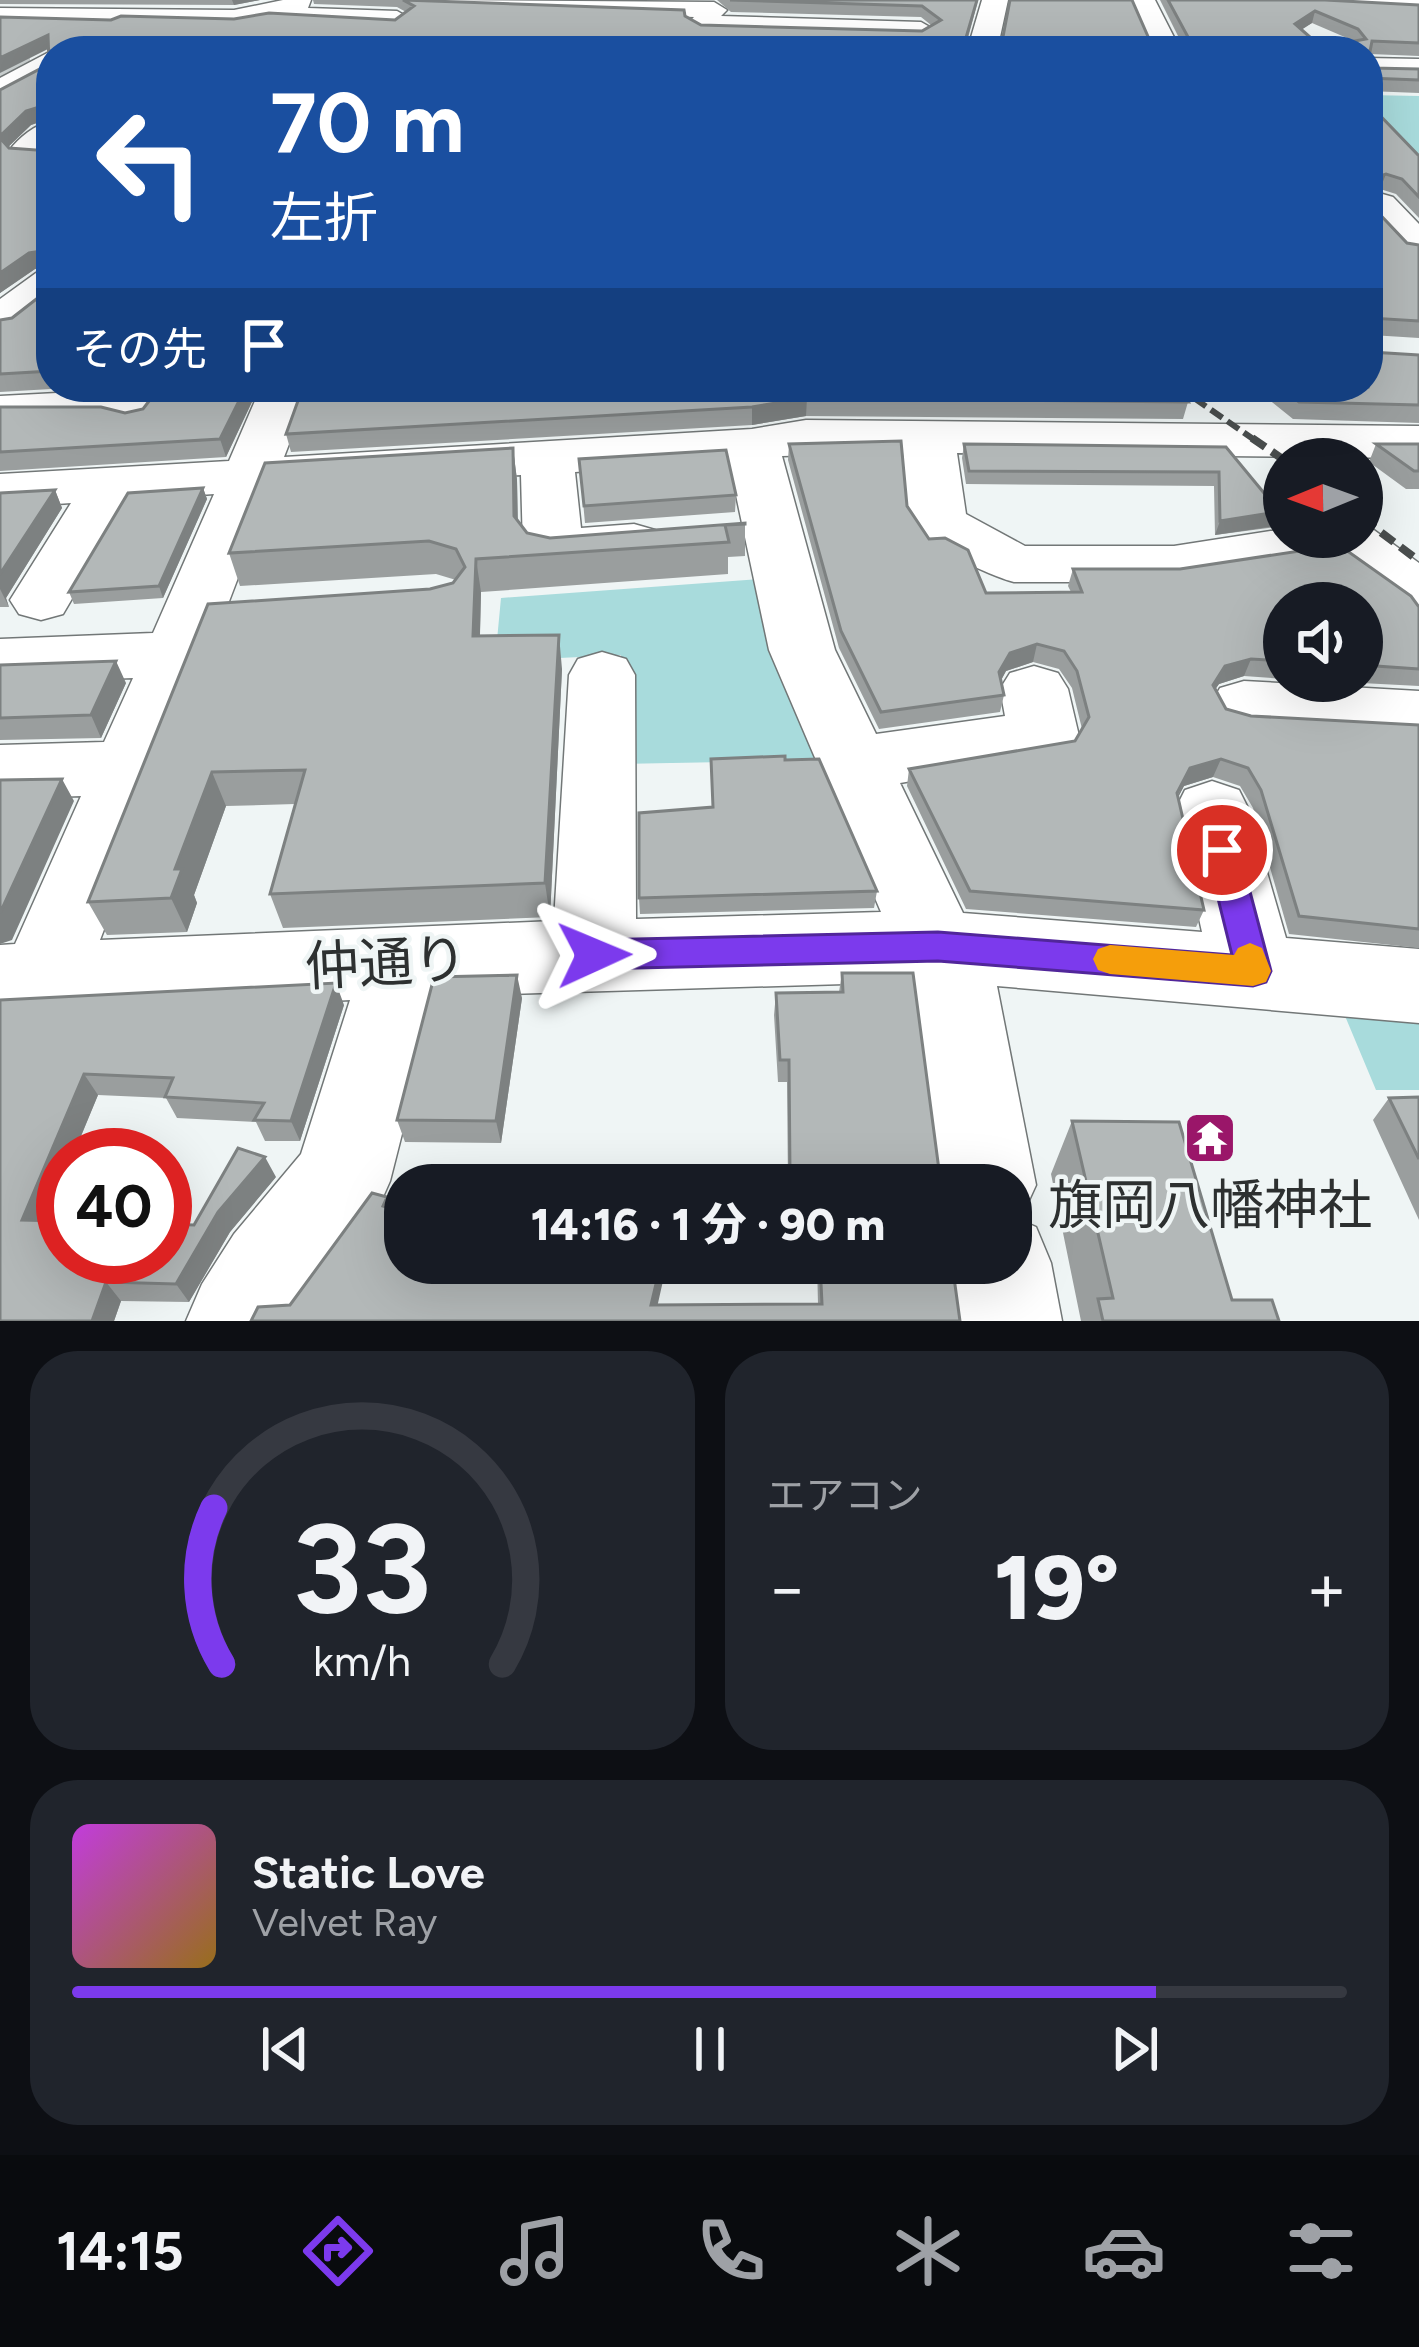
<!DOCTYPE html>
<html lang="ja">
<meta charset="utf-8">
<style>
:root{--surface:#171b24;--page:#20242c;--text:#f1f3f6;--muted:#9ea1a6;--line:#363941;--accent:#7c3aed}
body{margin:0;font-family:Figtree,"Noto Sans JP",sans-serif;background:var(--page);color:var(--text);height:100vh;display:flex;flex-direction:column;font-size:45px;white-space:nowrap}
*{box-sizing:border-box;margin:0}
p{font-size:39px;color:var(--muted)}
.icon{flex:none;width:66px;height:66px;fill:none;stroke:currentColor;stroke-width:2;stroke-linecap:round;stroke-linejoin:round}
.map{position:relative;height:1321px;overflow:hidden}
.drawer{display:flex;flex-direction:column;gap:30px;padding:30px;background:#0d0f14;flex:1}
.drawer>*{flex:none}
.top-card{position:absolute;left:36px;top:36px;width:1347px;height:366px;border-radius:48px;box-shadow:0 12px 48px #0002;background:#1a4fa0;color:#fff;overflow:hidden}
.needle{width:78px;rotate:269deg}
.fabs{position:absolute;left:1263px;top:438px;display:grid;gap:24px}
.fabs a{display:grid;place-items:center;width:120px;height:120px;border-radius:50%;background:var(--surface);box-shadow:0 12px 48px #0002;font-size:60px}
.speed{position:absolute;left:36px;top:1128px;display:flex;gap:24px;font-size:60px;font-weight:700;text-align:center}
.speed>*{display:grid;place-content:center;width:156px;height:156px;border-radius:50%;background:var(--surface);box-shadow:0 12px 48px #0002;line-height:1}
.speed .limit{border:18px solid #d22;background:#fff;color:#111}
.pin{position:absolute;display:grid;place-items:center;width:102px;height:102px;color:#fff;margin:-51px;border:6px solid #fff;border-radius:50%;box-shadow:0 3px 12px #0007}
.me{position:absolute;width:132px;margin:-66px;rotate:89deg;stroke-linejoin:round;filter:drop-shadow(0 0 9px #0008)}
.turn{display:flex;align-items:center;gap:42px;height:252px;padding:0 36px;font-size:54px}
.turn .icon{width:156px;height:156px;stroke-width:2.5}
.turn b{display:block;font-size:84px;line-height:102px}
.then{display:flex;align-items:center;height:114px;padding:0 36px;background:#0003;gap:24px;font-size:45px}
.big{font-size:90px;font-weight:800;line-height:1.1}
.drawer .tile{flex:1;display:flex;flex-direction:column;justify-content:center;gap:18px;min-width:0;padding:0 42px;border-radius:48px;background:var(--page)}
.drawer .dial{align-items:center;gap:0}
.dial svg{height:312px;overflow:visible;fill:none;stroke:var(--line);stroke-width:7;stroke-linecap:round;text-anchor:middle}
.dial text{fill:var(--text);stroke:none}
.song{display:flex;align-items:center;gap:36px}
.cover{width:144px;height:144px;border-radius:18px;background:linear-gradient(135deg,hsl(290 70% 55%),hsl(40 70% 35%))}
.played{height:12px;border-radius:6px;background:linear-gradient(90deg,var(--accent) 85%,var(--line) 85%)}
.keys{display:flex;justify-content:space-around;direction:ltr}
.heat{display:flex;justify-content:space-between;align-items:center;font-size:66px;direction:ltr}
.drawer .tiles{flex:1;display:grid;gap:30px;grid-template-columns:1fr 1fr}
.tile:last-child{grid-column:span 2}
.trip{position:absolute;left:384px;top:1164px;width:648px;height:120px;border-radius:48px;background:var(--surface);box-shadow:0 12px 48px #0002;font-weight:800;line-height:120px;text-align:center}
.tab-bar{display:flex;height:192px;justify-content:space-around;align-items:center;background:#090b0e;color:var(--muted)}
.tab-bar .icon{width:84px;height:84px}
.tab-bar .on{color:var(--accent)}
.tab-bar b{font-size:54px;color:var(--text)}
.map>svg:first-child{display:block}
</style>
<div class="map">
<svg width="1419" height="1321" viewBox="0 0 1419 1321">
<rect width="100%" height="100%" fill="#eff5f5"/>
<path fill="#a8dbdc" d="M 1368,95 L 1419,96 L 1419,159 L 1368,109 Z
M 760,579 L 821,760 L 620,764 L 621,655 L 495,661 L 501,598 Z
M 1340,1004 L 1419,1013 L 1419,1090 L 1376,1090 Z"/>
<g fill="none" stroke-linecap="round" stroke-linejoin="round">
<path stroke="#c8cece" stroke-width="30" stroke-dasharray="30 15" stroke-linecap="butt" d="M 0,73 L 51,73"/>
<g stroke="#727777" stroke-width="3">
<path id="minor" d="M 283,0 L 311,0 L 308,8 L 397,11 L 411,19 L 397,27 L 271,20 L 237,26 L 124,23 L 113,28 L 0,24 L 0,8 L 234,10 Z
M 426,0 L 714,2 L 727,10 L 721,16 L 921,22 L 935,30 L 921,38 L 701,32 L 687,24 L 694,17 L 439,8 Z
M 982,0 L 1008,0 L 997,51 L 967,51 Z
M 1129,0 L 1155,0 L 1181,51 L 1151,51 Z
M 51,51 L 51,73 L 0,101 L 0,78 Z
M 1368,58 L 1419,59 L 1419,77 L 1368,76 Z
M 51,121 L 51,162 L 15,158 L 9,151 C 19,137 35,125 51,121 Z
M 1379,193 L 1393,197 L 1419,224 L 1419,259 L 1404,256 L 1368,216 L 1368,196 Z
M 51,269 L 51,303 L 16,331 L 0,335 L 0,299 L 36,273 Z
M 261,387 L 311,387 L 284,457 L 752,429 L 806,420 L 1419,426 L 1419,458 L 957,453 L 966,514 L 1025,546 L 1174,546 L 1284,529 L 1284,537 L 1362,537 L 1362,523 L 1367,525 L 1419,563 L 1419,612 L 1397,607 L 1333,557 L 1174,582 L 1014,582 C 991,576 916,543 909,520 C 903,500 905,474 903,453 L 782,456 L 835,650 L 876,734 L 1005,716 L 1000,689 L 1010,673 L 1034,666 L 1058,673 L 1068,689 L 1079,736 L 1069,754 L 900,783 L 963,913 L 1202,932 L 1175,810 L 1185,790 L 1212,781 L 1239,790 L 1249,810 L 1286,938 L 1419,949 L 1419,1023 L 997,986 L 1036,1185 L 1020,1220 L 1036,1227 L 1051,1263 L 1062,1321 L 956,1321 L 949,1263 L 1011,1263 L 1011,1185 L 938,1185 L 911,982 L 437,996 L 390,1181 L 375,1215 L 298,1321 L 186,1321 L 202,1284 L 234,1234 L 301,1154 L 350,1000 L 0,1019 L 0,945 L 15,944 L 81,796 L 0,799 L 0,745 L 104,742 L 133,678 L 0,683 L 0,639 L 153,633 L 214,494 L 130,500 L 63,614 L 41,620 L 19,614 L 10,600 L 71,503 L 0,508 L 0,474 L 229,461 ZM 729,462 L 769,650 L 881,912 L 636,919 L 635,675 L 626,659 L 602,652 L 578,659 L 569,675 L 554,921 L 100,940 L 271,491 L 521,475 L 523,548 L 532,561 C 570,570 617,564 655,554 L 663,542 L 655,530 L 634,524 L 581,528 L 575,472 Z
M 114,390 L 148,400 L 155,411 L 148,422 L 130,426 L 108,420 L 0,420 L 0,396 Z
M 1244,681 L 1419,691 L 1419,739 L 1244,729 L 1220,722 L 1210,705 L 1220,688 Z"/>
</g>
<g stroke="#727777" stroke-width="3">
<path id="highway" d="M 1310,0 L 1419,0 L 1419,12 L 1323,8 Z"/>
</g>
<use href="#minor" fill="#fff" fill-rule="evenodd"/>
<use href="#highway" fill="#fff" fill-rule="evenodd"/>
<path stroke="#4a4e4e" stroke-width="6" stroke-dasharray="14 6" stroke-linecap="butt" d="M 1178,387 L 1256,441"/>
<path stroke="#4a4e4e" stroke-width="8" stroke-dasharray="16 8" stroke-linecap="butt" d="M 1252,438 L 1284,460
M 1362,518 L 1419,561"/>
</g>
<path fill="#9a9e9e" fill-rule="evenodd" d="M 0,0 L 260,0 L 234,5 L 0,4 Z
M 313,0 L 434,0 L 685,16 L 701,25 L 922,31 L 931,25 L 921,17 L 731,12 L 717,0 L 978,0 L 967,42 L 1002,42 L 1150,41 L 1181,42 L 1160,0 L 1325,0 L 1419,5 L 1419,56 L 1370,54 L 51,51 L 51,387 L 85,387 L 0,392 L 0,320 L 12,318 L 48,290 L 48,266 L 35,269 L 0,293 L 0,90 L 49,64 L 48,48 L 0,17 L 111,20 L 395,20 L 406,12 L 397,7 L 314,4 ZM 1312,23 L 1354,41 L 1344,43 L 1311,38 L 1301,29 ZM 49,119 L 49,151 L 8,147 L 31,125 Z
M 1368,64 L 1372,68 L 1419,69 L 1419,93 L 1368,91 Z
M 1368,103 L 1419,156 L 1419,218 L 1396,194 L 1380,189 L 1370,192 L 1370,204 L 1407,243 L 1419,245 L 1419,338 L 1371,335 L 1371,352 L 1419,355 L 1419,423 L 1293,419 L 1257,390 L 1256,387 L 1368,387 Z
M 118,387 L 259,387 L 226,457 L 0,471 L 0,407 L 125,413 L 143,409 L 152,398 Z
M 303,387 L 1188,402 L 1183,419 L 806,416 L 752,425 L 291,452 L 286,434 Z
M 789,444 L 907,506 L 929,539 L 986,593 L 1071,592 L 1068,586 L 1073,569 L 1419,607 L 1419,686 L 1323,681 L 1362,681 L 1362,603 L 1284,603 L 1284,679 L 1244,676 L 1219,684 L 1215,689 L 1226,709 L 1251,716 L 1419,725 L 1419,948 L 1289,934 L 1253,808 L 1240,786 L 1213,777 L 1184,786 L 1178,797 L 1204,910 L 1196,927 L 966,909 L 907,786 L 909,769 L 1075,741 L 1082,729 L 1072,688 L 1059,669 L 1033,662 L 1006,671 L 1001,680 L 1004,695 L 1000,712 L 879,729 L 839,648 L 788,460 Z
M 964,444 L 1226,447 L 1264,493 L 1284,489 L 1284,526 L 1215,535 L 1214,486 L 966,484 L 962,458 Z
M 1376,444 L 1419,444 L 1419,489 L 1406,489 L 1369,462 Z
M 513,448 L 517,480 L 518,520 L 527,533 L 550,538 L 745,523 L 745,556 L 728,557 L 728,574 L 481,592 L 480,635 L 562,669 L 550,917 L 283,928 L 270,894 L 295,804 L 226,806 L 194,895 L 197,903 L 187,932 L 107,935 L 88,902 L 208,604 L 430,589 L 453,583 L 456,580 L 436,574 L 240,586 L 229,553 Z
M 579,459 L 736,495 L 735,512 L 585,523 Z
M 203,488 L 207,499 L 163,598 L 74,604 L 69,592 Z
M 55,490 L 62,508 L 6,598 L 9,607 L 0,607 L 0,493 Z
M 0,665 L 126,683 L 101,738 L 0,740 Z
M 785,760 L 877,891 L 874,908 L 640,914 L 639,898 L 712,807 Z
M 842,973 L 941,1185 L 788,1185 L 787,1082 L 778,1082 L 774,1015 L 776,993 L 839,992 Z
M 522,998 L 501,1143 L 405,1142 L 397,1120 Z
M 0,1000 L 344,1005 L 300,1141 L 265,1141 L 256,1122 L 177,1118 L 166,1098 L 98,1095 L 46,1221 L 194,1225 L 276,1177 L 230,1232 L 189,1302 L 121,1301 L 114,1321 L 0,1321 Z
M 1419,1097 L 1419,1220 L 1373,1120 L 1389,1098 Z
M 1072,1121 L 1232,1300 L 1279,1321 L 1081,1321 L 1051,1174 Z
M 387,1197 L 391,1208 L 657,1305 L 818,1304 L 817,1263 L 952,1263 L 960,1321 L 290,1305 Z"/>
<path fill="#7d8181" d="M 232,0 L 260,0 L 234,5 Z
M 1315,11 L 1312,23 L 1292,36 L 1295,24 Z
M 48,35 L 52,47 L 0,73 L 0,58 Z
M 49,104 L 51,118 L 31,125 L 4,151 L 0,136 L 26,111 Z
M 1386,174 L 1380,189 L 1368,192 L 1370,179 Z
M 48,250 L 51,266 L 35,269 L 0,293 L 0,273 L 29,253 Z
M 246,387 L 259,387 L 226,457 L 220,439 Z
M 807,398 L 806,416 L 752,425 L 752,407 Z
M 513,448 L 517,480 L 518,548 L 514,516 Z
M 203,488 L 207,499 L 163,598 L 159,586 Z
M 55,490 L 62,508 L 6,598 L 9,607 L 0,589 L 0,574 Z
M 1284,511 L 1283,525 L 1215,535 L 1220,521 Z
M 476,559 L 481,592 L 479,669 L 473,636 Z
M 559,635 L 562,669 L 550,917 L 545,883 Z
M 1037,644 L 1033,662 L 1006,671 L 996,690 L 999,672 L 1010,653 Z
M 1251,659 L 1244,676 L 1219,684 L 1206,703 L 1213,685 L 1225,666 Z
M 116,661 L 126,683 L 101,738 L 91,715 Z
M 1221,759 L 1213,777 L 1184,786 L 1171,811 L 1190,768 Z
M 212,772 L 226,806 L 194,895 L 197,903 L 187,932 L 171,898 L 175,869 Z
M 62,779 L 74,801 L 12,940 L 0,944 L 0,913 Z
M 517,975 L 522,998 L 501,1143 L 496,1121 Z
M 336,983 L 344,1005 L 300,1141 L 291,1121 Z
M 84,1074 L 98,1095 L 73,1155 L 63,1155 L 63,1180 L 38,1240 L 22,1220 Z
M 265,1157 L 276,1177 L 230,1232 L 189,1302 L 176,1284 L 218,1212 Z
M 661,1263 L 667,1263 L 654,1321 L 651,1305 Z
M 106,1282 L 121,1301 L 114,1321 L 92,1321 Z"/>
<path fill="#b3b8b8" stroke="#7d8181" stroke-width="3" fill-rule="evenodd" d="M 403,0 L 684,10 L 685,16 L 701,25 L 922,31 L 941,20 L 922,6 L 730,0 L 977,0 L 965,41 L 1002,42 L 1010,0 L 1132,0 L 1150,41 L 1187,42 L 1188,37 L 1168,0 L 1325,0 L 1419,5 L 1419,43 L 1372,41 L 1368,62 L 1368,51 L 51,51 L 51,371 L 0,374 L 0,320 L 12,318 L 48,290 L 48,250 L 29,253 L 0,273 L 0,138 L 9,148 L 49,151 L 49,104 L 26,111 L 0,136 L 0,90 L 49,64 L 48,35 L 0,58 L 0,17 L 111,20 L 121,16 L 234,19 L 269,13 L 395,20 L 414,6 ZM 1315,11 L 1358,29 L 1366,39 L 1344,43 L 1311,38 L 1295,24 Z
M 1368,64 L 1372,68 L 1419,69 L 1419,80 L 1368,78 Z
M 1368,103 L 1419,156 L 1419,197 L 1402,179 L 1386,174 L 1370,179 L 1370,204 L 1407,243 L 1419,245 L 1419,321 L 1371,318 L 1371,352 L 1419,355 L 1419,405 L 1299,402 L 1280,387 L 1368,387 Z
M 149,387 L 246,387 L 220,439 L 0,452 L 0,407 L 101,407 L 125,413 L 143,409 L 153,396 Z
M 303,387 L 1175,387 L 1188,402 L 807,398 L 752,407 L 286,434 Z
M 901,441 L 907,506 L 929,539 L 945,538 L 968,550 L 986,593 L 1082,592 L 1073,569 L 1180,569 L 1339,545 L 1411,596 L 1419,607 L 1419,669 L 1362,665 L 1362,603 L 1284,603 L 1284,661 L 1251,659 L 1225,666 L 1213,685 L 1226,709 L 1251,716 L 1419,725 L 1419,929 L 1299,916 L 1261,790 L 1248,768 L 1221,759 L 1190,768 L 1177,793 L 1204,910 L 970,891 L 909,769 L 1075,741 L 1089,717 L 1077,671 L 1064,651 L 1037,644 L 1010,653 L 999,672 L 1004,695 L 881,712 L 841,631 L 789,444 Z
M 964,444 L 1226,447 L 1264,493 L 1284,489 L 1284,511 L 1220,521 L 1219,472 L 969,471 Z
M 1376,444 L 1419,444 L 1419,471 L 1414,471 Z
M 513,448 L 514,516 L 527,533 L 550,538 L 745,523 L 745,524 L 725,525 L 729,542 L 476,559 L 473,636 L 559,635 L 545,883 L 270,894 L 305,770 L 212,772 L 175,869 L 182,869 L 171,898 L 88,902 L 208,604 L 430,589 L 453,583 L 465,567 L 456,549 L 429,541 L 229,553 L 265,463 Z
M 726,450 L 736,495 L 584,506 L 579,459 Z
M 203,488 L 159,586 L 69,592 L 128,493 Z
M 55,490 L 0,574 L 0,493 Z
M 116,661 L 91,715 L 0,718 L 0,665 Z
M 785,756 L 785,760 L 819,759 L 877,891 L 639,898 L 639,813 L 713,807 L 711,759 Z
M 62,779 L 0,913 L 0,780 Z
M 842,973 L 913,973 L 941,1185 L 817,1185 L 817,1174 L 790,1173 L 789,1060 L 780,1060 L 776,993 L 843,992 Z
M 517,975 L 496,1121 L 397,1120 L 434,977 Z
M 336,983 L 291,1121 L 254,1120 L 264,1103 L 165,1097 L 173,1078 L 84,1074 L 22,1220 L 63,1221 L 63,1257 L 165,1257 L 165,1224 L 194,1225 L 238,1148 L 265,1157 L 218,1212 L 176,1284 L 106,1282 L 92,1321 L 0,1321 L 0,1000 Z
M 1419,1097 L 1419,1159 L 1389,1098 Z
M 1072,1121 L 1179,1122 L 1232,1300 L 1272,1300 L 1279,1321 L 1103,1321 L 1098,1299 L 1113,1298 Z
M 563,1171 L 626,1185 L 558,1185 Z
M 372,1193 L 387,1197 L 383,1206 L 405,1213 L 405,1263 L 661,1263 L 651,1305 L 822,1304 L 820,1263 L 952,1263 L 960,1321 L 251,1321 L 258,1307 L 290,1305 Z"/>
<path fill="#7c3aed" stroke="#51269a" stroke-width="3" d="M 1222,838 L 1234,842 L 1239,850 L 1271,971 L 1266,982 L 1253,986 L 938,961 L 594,969 L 581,965 L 576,955 L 581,944 L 594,940 L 938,932 L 1232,955 L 1206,850 L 1211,842 Z"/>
<path fill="#f59e0b" d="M 1250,943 L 1262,948 L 1271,971 L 1266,982 L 1253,986 L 1110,974 L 1098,970 L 1093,959 L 1098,949 L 1110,945 L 1234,955 L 1238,948 Z"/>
<defs>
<g id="temple-square" transform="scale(2.7)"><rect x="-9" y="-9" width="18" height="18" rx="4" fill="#9a1669" stroke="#eff5f5"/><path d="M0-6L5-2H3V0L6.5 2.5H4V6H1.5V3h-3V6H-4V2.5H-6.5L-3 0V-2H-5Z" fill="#fff"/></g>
</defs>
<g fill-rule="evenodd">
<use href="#temple-square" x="1210" y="1138"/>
</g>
<g text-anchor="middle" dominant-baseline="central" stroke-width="9" stroke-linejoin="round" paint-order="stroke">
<g font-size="54" fill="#2d3030" stroke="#eff5f5">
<text transform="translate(386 963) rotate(-3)">仲通り</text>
</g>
<g font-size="54" fill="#2d3030" stroke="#eff5f5">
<text x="1210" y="1205">旗岡八幡神社</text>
</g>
</g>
</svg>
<div class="fabs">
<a><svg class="needle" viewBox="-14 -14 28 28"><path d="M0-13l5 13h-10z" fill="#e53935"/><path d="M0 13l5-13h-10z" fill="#9ea1a6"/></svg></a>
<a><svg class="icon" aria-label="sound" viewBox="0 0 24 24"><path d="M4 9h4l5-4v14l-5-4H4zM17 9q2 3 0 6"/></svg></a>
</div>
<div class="speed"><div class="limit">40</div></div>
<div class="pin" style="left:1222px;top:850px;background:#d93025"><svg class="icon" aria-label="arrive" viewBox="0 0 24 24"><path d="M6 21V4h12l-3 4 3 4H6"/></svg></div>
<svg class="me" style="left:594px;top:955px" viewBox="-20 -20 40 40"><path d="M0-17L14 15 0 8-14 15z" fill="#7c3aed" stroke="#fff" stroke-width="4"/></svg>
<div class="trip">14:16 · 1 分 · 90 m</div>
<div class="top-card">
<div class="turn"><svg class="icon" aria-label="left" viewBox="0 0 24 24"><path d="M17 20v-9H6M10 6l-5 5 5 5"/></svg><div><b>70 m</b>左折</div></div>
<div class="then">その先<svg class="icon" aria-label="arrive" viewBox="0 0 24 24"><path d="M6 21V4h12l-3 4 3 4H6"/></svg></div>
</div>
</div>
<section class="drawer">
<div class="tiles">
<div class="tile dial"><svg viewBox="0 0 100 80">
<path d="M14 69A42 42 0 1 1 86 69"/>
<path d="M14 69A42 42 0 0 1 12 29" stroke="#7c3aed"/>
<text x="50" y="56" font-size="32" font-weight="700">33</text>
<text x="50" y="72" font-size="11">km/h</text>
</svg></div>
<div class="tile"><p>エアコン</p>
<div class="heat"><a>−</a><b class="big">19°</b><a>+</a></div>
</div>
<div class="tile">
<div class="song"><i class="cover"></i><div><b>Static Love</b><p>Velvet Ray</p></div></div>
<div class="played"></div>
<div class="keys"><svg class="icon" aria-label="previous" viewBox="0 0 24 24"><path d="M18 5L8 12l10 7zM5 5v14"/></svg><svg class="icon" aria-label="pause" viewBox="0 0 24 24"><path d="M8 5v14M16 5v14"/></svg><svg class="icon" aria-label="next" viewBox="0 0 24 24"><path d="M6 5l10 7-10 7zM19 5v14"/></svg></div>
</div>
</div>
</section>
<nav class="tab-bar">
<b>14:15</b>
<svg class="icon on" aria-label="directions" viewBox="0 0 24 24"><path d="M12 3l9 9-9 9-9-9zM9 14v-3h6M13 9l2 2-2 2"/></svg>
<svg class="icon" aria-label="music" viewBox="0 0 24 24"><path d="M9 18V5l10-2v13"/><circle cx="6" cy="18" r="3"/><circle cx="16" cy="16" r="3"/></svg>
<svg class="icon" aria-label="phone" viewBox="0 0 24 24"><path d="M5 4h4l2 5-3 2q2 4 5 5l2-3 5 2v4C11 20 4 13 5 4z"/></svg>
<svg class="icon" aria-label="climate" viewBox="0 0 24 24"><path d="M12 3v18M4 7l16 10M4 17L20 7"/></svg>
<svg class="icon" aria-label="car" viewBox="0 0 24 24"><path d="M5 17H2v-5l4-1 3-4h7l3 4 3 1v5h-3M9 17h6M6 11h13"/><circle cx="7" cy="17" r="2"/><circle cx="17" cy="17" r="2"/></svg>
<svg class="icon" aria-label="filters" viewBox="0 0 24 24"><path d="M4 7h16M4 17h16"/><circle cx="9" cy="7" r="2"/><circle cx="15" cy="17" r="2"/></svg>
</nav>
